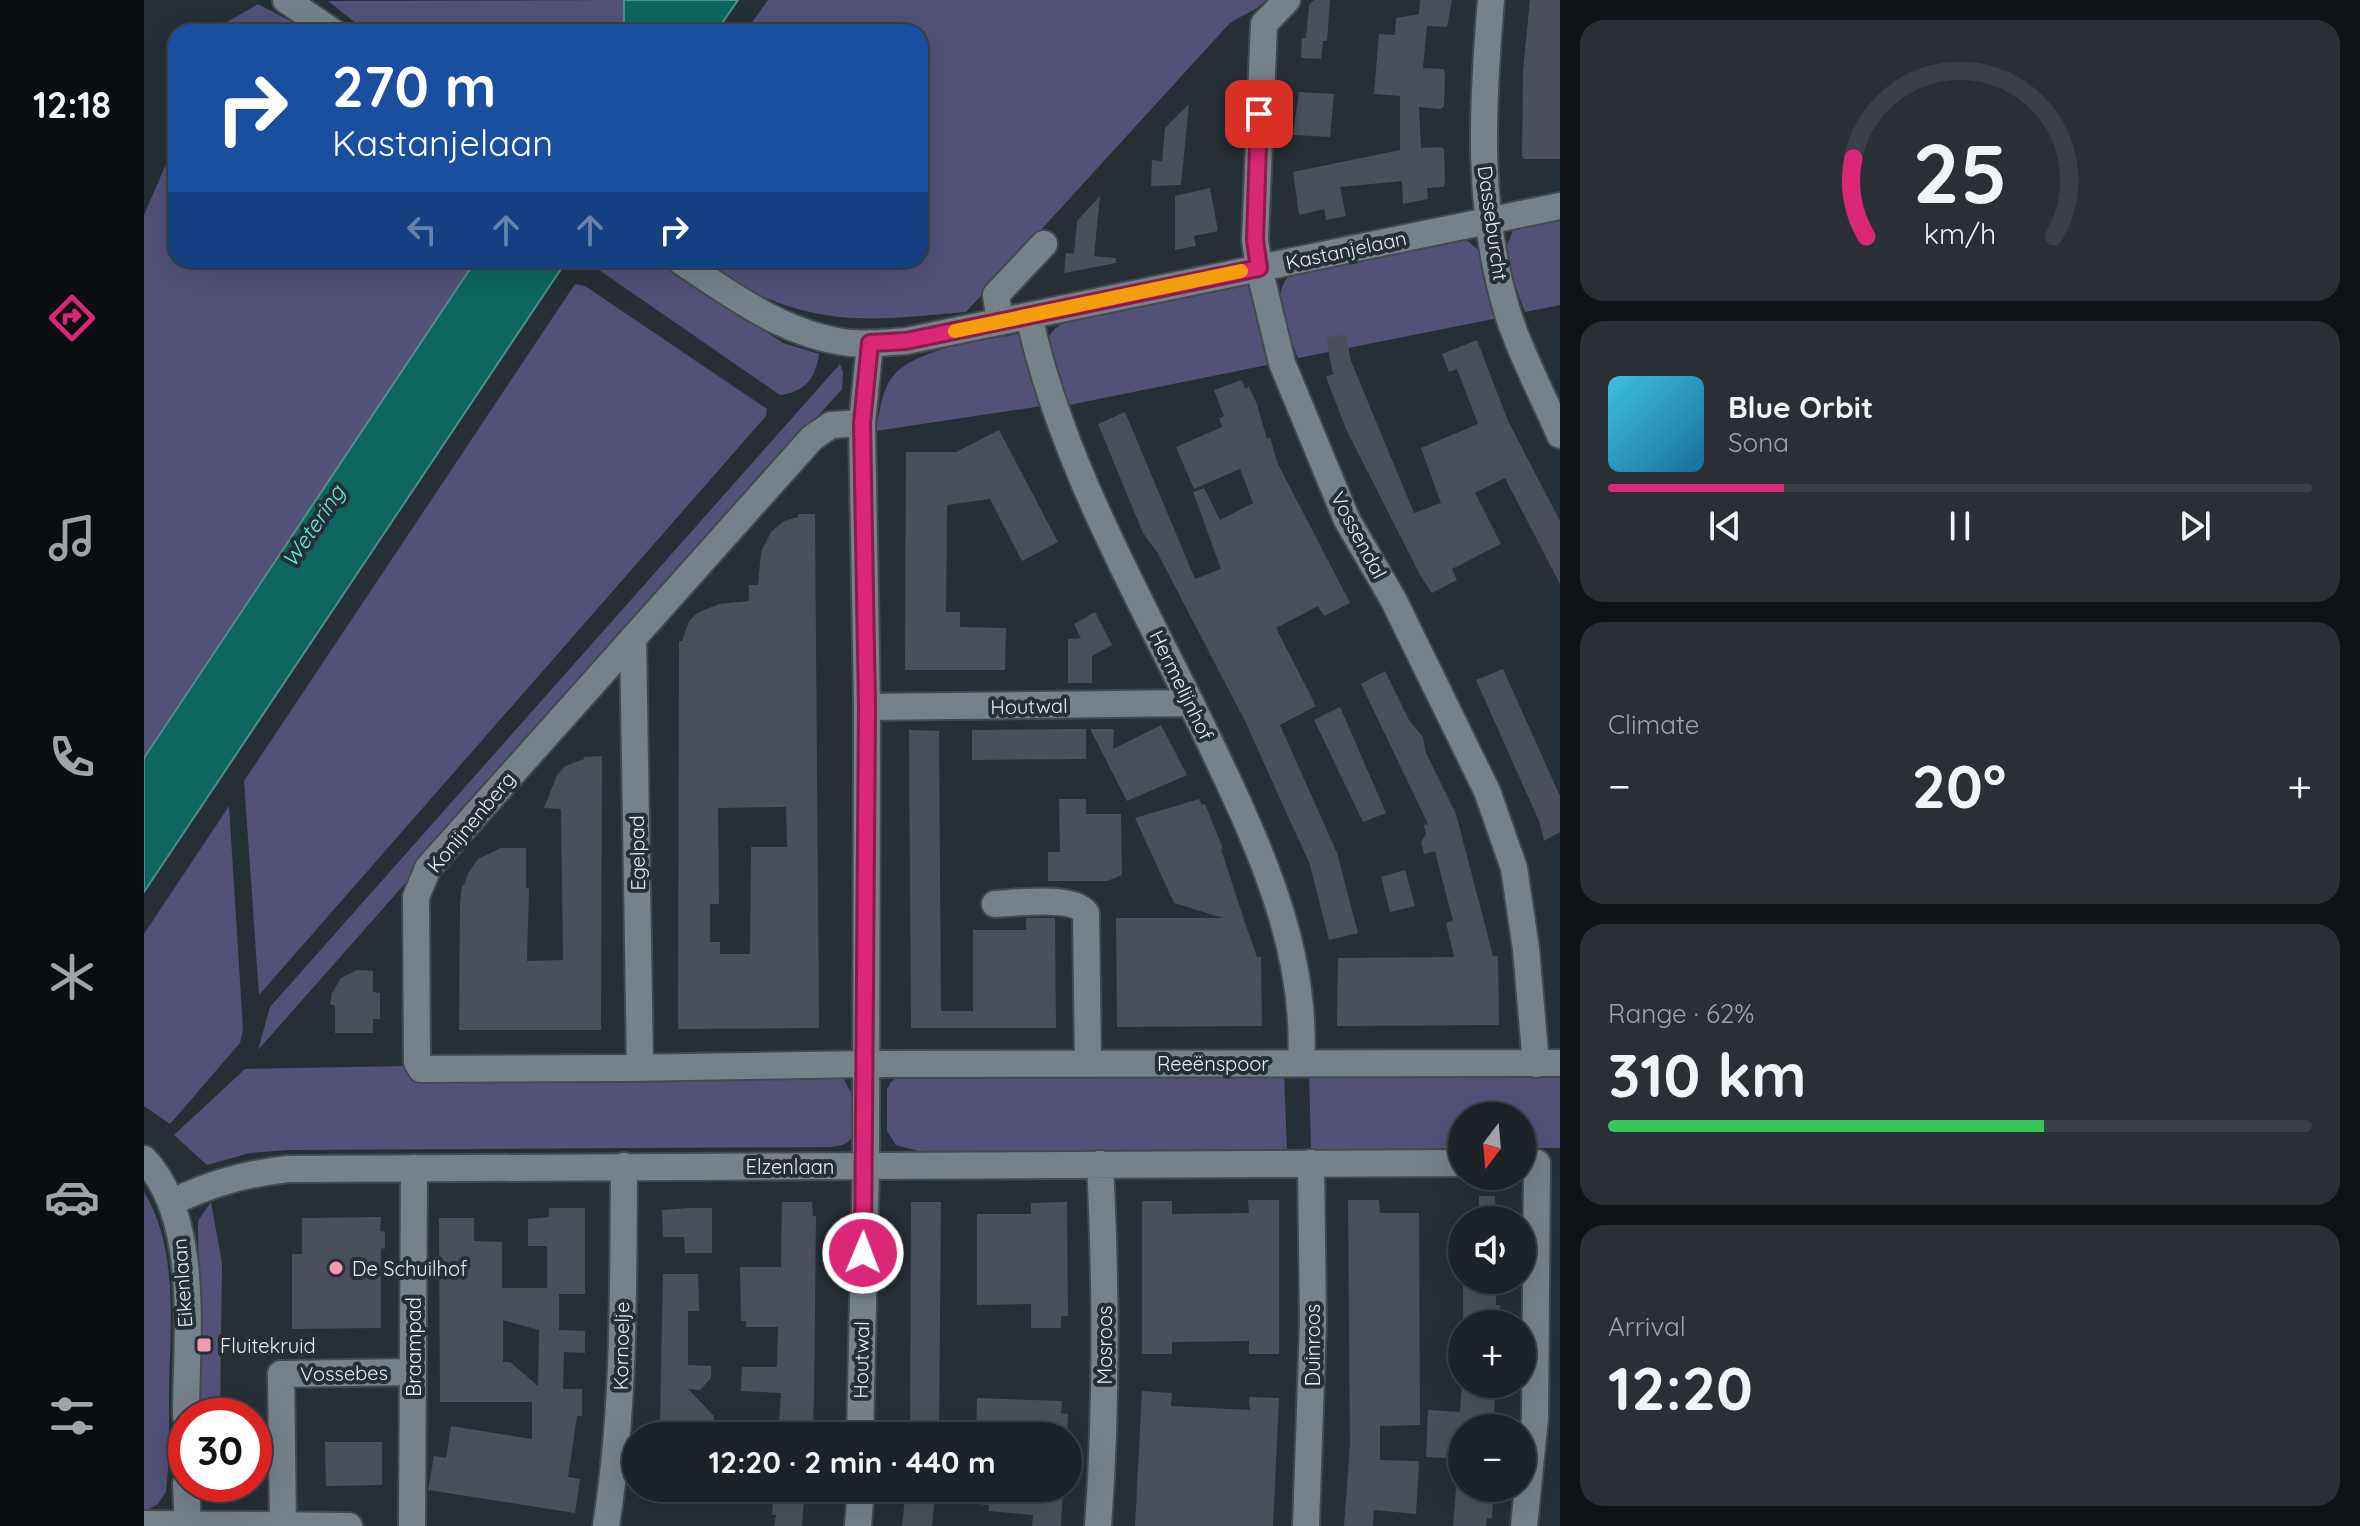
<!DOCTYPE html>
<meta charset="utf-8">
<style>
:root{--surface:#1c2328;--page:#292f34;--text:#f1f3f6;--muted:#a0a4a8;--line:#3a4045;--accent:#db2777}
body{margin:0;font-family:Quicksand,sans-serif;background:var(--page);color:var(--text);height:100vh;display:flex;flex-direction:column;font-size:30px;white-space:nowrap}
*{box-sizing:border-box;margin:0}
p{font-size:26px;color:var(--muted)}
.icon{flex:none;width:44px;height:44px;fill:none;stroke:currentColor;stroke-width:2;stroke-linecap:round;stroke-linejoin:round}
.map{position:relative;flex:1;overflow:hidden}
.drawer{display:flex;flex-direction:column;gap:20px;padding:20px;background:#0f1316;width:800px}
.drawer>*{flex:none}
.top-card{position:absolute;left:24px;top:24px;width:760px;height:244px;border-radius:24px;box-shadow:0 8px 32px #0002,0 0 0 2px var(--line);background:#1a4fa0;color:#fff;overflow:hidden}
.needle{width:52px;rotate:196deg}
.fabs{position:absolute;left:1304px;top:1102px;display:grid;gap:16px}
.fabs a{display:grid;place-items:center;width:88px;height:88px;border-radius:50%;background:var(--surface);box-shadow:0 8px 32px #0002,0 0 0 2px var(--line);font-size:40px}
.speed{position:absolute;left:24px;top:1398px;display:flex;gap:16px;font-size:40px;font-weight:700;text-align:center}
.speed>*{display:grid;place-content:center;width:104px;height:104px;border-radius:50%;background:var(--surface);box-shadow:0 8px 32px #0002,0 0 0 2px var(--line);line-height:1}
.speed .limit{border:12px solid #d22;background:#fff;color:#111}
.pin{position:absolute;display:grid;place-items:center;width:68px;height:68px;color:#fff;margin:-34px;border-radius:16px;box-shadow:0 4px 12px #0006}
.me{position:absolute;width:88px;margin:-44px;rotate:1deg;stroke-linejoin:round;filter:drop-shadow(0 0 6px #0008)}
.turn{display:flex;align-items:center;gap:28px;height:168px;padding:0 32px;font-size:36px}
.turn .icon{width:104px;height:104px;stroke-width:2.5}
.turn b{display:block;font-size:56px;line-height:68px}
.lanes{display:flex;align-items:center;height:76px;padding:0 32px;background:#0003;justify-content:center;gap:40px;direction:ltr}
.lanes .off{opacity:.35}
.big{font-size:60px;font-weight:700;line-height:1.1}
.drawer .card{flex:1;display:flex;flex-direction:column;justify-content:center;gap:12px;min-width:0;padding:0 28px;border-radius:24px;background:var(--page)}
.drawer .dial{align-items:center;gap:0}
.dial svg{height:208px;overflow:visible;fill:none;stroke:var(--line);stroke-width:7;stroke-linecap:round;text-anchor:middle}
.dial text{fill:var(--text);stroke:none}
.song{display:flex;align-items:center;gap:24px}
.cover{width:96px;height:96px;border-radius:12px;background:linear-gradient(135deg,hsl(190 70% 55%),hsl(200 70% 35%))}
.played{height:8px;border-radius:4px;background:linear-gradient(90deg,var(--accent) 25%,var(--line) 25%)}
.keys{display:flex;justify-content:space-around;direction:ltr}
.heat{display:flex;justify-content:space-between;align-items:center;font-size:44px;direction:ltr}
.charge{height:12px;border-radius:6px;background:linear-gradient(90deg,#34c759 62%,var(--line) 0)}
.trip{position:absolute;left:478px;top:1422px;width:460px;height:80px;border-radius:40px;background:var(--surface);box-shadow:0 8px 32px #0002,0 0 0 2px var(--line);font-weight:700;line-height:80px;text-align:center}
main{display:flex;flex:1;min-height:0}
.menu{display:flex;flex-direction:column;width:144px;justify-content:space-around;align-items:center;background:#0b0e10;color:var(--muted)}
.menu .icon{width:56px;height:56px}
.menu .on{color:var(--accent)}
.menu b{font-size:36px;color:var(--text)}
.map>svg:first-child{display:block}
</style>
<main>
<nav class="menu">
<b>12:18</b>
<svg class="icon on" aria-label="directions" viewBox="0 0 24 24"><path d="M12 3l9 9-9 9-9-9zM9 14v-3h6M13 9l2 2-2 2"/></svg>
<svg class="icon" aria-label="music" viewBox="0 0 24 24"><path d="M9 18V5l10-2v13"/><circle cx="6" cy="18" r="3"/><circle cx="16" cy="16" r="3"/></svg>
<svg class="icon" aria-label="phone" viewBox="0 0 24 24"><path d="M5 4h4l2 5-3 2q2 4 5 5l2-3 5 2v4C11 20 4 13 5 4z"/></svg>
<svg class="icon" aria-label="climate" viewBox="0 0 24 24"><path d="M12 3v18M4 7l16 10M4 17L20 7"/></svg>
<svg class="icon" aria-label="car" viewBox="0 0 24 24"><path d="M5 17H2v-5l4-1 3-4h7l3 4 3 1v5h-3M9 17h6M6 11h13"/><circle cx="7" cy="17" r="2"/><circle cx="17" cy="17" r="2"/></svg>
<svg class="icon" aria-label="filters" viewBox="0 0 24 24"><path d="M4 7h16M4 17h16"/><circle cx="9" cy="7" r="2"/><circle cx="15" cy="17" r="2"/></svg>
</nav>
<div class="map">
<svg width="1416" height="1526" viewBox="0 0 1416 1526">
<rect width="100%" height="100%" fill="#262f36"/>
<path fill="#545179" d="M 480,0 L 480,32 L 223,32 L 184,1 Z
M 624,0 L 1122,0 C 1110,13 1098,14 1085,24 L 822,312 C 747,318 689,328 618,296 C 597,287 579,272 561,260 L 776,260 L 776,32 L 601,32 Z
M 114,4 L 167,32 L 78,32 L 80,24 Z
M 32,141 L 32,260 L 332,260 L 0,758 L 0,215 Z
M 1416,218 L 1416,305 L 1381,312 L 1365,268 L 1363,246 L 1370,227 Z
M 1320,238 L 1337,252 L 1359,317 L 1154,358 C 1145,332 1122,294 1149,272 Z
M 447,260 L 513,260 L 639,343 L 675,354 C 672,378 661,392 636,395 L 445,263 Z
M 1104,282 L 1108,286 L 1112,318 L 1128,364 L 925,405 L 903,345 C 905,328 918,324 932,317 Z
M 431,284 L 441,286 L 623,409 L 622,416 L 115,995 L 100,781 Z
M 879,333 L 898,406 L 732,431 C 735,415 737,396 745,382 C 765,347 843,341 879,333 Z
M 696,364 L 699,373 L 698,389 L 114,1050 L 126,1007 Z
M 85,806 L 99,1030 L 96,1043 L 26,1124 L 0,1106 L 0,934 Z
M 265,1066 L 697,1075 C 708,1091 724,1124 705,1141 C 701,1145 693,1146 687,1147 L 144,1150 L 106,1153 L 63,1165 L 30,1135 L 101,1069 Z
M 1416,1071 L 1416,1148 L 1378,1148 L 1378,1116 L 1318,1116 L 1318,1148 L 1167,1150 L 1165,1073 Z
M 1140,1072 L 1143,1150 L 781,1153 L 752,1145 L 743,1131 L 743,1089 L 747,1082 L 758,1074 Z
M 0,1192 C 35,1249 26,1328 25,1393 C 25,1426 26,1459 22,1492 L 14,1504 L 0,1512 Z
M 67,1202 L 78,1263 L 76,1416 L 56,1416 L 54,1221 Z"/>
<path fill="#0d6660" stroke="#4e8e8c" stroke-width="2" d="M 480,0 L 594,0 L 572,32 L 480,32 Z
M 332,260 L 423,260 L 0,892 L 0,758 Z"/>
<path fill="#4a5059" fill-rule="evenodd" d="M 1170,0 L 1186,0 L 1183,41 L 1179,41 L 1177,59 L 1157,58 L 1158,38 L 1162,38 L 1165,5 Z
M 1276,0 L 1308,0 L 1303,27 L 1283,26 L 1279,68 L 1299,69 L 1301,72 L 1300,106 L 1297,109 L 1275,107 L 1277,148 L 1297,147 L 1300,149 L 1301,184 L 1299,187 L 1283,188 L 1284,199 L 1259,204 L 1258,181 L 1196,187 L 1202,216 L 1182,220 L 1180,209 L 1155,215 L 1149,172 L 1256,150 L 1256,96 L 1230,94 L 1235,34 L 1251,35 L 1252,18 L 1275,14 Z
M 1386,0 L 1416,0 L 1416,159 L 1380,159 L 1378,156 L 1379,70 Z
M 1155,92 L 1190,94 L 1186,137 L 1149,135 Z
M 1045,104 L 1037,185 L 1007,186 L 1008,160 L 1018,161 L 1021,128 Z
M 1066,188 L 1074,231 L 1050,236 L 1052,246 L 1031,250 L 1031,196 Z
M 956,196 L 950,256 L 972,258 L 972,263 L 920,273 L 922,253 L 930,254 L 933,221 Z
M 1202,334 L 1207,361 L 1270,513 L 1297,503 L 1277,448 L 1334,424 L 1313,369 L 1305,372 L 1298,354 L 1333,340 L 1364,421 L 1416,521 L 1416,584 L 1361,478 L 1331,493 L 1357,544 L 1308,569 L 1313,580 L 1288,593 L 1277,577 L 1202,429 L 1182,377 L 1189,374 L 1182,338 Z
M 1098,380 L 1101,389 L 1105,387 L 1113,404 L 1123,439 L 1126,437 L 1133,462 L 1206,603 L 1180,616 L 1174,606 L 1132,628 L 1172,706 L 1136,725 L 1193,853 L 1214,933 L 1185,940 L 1165,862 L 1141,810 L 1102,723 L 1013,552 L 999,533 L 954,424 L 981,412 L 1051,579 L 1077,569 L 1049,492 L 1060,488 L 1076,520 L 1109,503 L 1096,469 L 1050,489 L 1032,447 L 1078,427 L 1075,418 L 1080,416 L 1070,390 Z
M 855,430 L 914,542 L 878,561 L 846,499 L 803,505 L 802,612 L 816,612 L 816,627 L 862,628 L 861,670 L 761,670 L 762,452 L 812,452 Z
M 654,514 L 671,514 L 675,1028 L 534,1029 L 535,641 L 538,641 L 545,621 L 553,613 L 575,604 L 605,601 L 605,585 L 614,585 L 617,552 L 627,532 L 640,521 L 654,517 ZM 642,807 L 643,847 L 607,847 L 606,954 L 576,954 L 576,942 L 566,942 L 566,904 L 575,904 L 574,808 Z
M 951,612 L 968,645 L 948,656 L 948,683 L 924,683 L 924,639 L 937,638 L 930,624 Z
M 1359,669 L 1416,796 L 1416,832 L 1400,841 L 1395,821 L 1332,680 Z
M 1241,671 L 1265,720 L 1279,737 L 1282,753 L 1312,814 L 1349,956 L 1354,956 L 1355,1025 L 1193,1026 L 1194,958 L 1310,957 L 1302,923 L 1309,921 L 1291,851 L 1280,854 L 1277,842 L 1282,834 L 1280,825 L 1284,824 L 1217,684 Z
M 1196,707 L 1242,813 L 1219,822 L 1170,720 Z
M 1017,725 L 1043,775 L 983,801 L 946,729 L 970,729 L 969,749 Z
M 942,729 L 942,759 L 828,760 L 828,730 Z
M 765,730 L 795,731 L 797,1011 L 829,1011 L 829,930 L 882,930 L 882,918 L 911,918 L 912,1028 L 767,1028 Z
M 458,756 L 457,1030 L 315,1030 L 316,903 L 318,885 L 320,885 L 324,873 L 334,859 L 357,848 L 382,848 L 382,888 L 385,888 L 383,961 L 419,960 L 417,809 L 400,808 L 413,775 L 421,766 L 440,759 L 440,757 Z
M 915,799 L 942,799 L 942,814 L 977,814 L 978,875 L 963,881 L 904,881 L 904,852 L 916,852 Z
M 1055,799 L 1058,805 L 1061,804 L 1079,849 L 1077,849 L 1099,917 L 1113,957 L 1117,957 L 1118,1026 L 973,1027 L 972,918 L 1079,918 L 1030,903 L 991,818 Z
M 1261,870 L 1271,906 L 1246,912 L 1237,877 Z
M 213,970 L 229,971 L 229,992 L 236,993 L 236,1019 L 229,1019 L 229,1033 L 191,1033 L 191,1006 L 186,1004 L 188,993 L 197,978 Z
M 1335,1196 L 1351,1196 L 1352,1220 L 1335,1220 Z
M 1104,1200 L 1135,1200 L 1135,1354 L 1105,1354 L 1105,1341 L 1028,1342 L 1028,1354 L 998,1354 L 998,1201 L 1028,1201 L 1028,1214 L 1105,1213 Z
M 1204,1200 L 1235,1200 L 1236,1213 L 1275,1213 L 1276,1425 L 1236,1426 L 1236,1460 L 1275,1461 L 1272,1514 L 1230,1510 L 1229,1526 L 1200,1526 L 1206,1444 Z
M 638,1202 L 668,1202 L 669,1216 L 672,1216 L 670,1398 L 669,1427 L 666,1427 L 665,1436 L 634,1436 L 637,1393 L 597,1391 L 598,1367 L 633,1367 L 634,1327 L 602,1327 L 602,1321 L 597,1321 L 596,1267 L 637,1267 Z
M 767,1202 L 797,1202 L 795,1436 L 766,1436 Z
M 923,1202 L 924,1316 L 917,1316 L 917,1328 L 887,1328 L 887,1304 L 833,1305 L 833,1214 L 887,1214 L 887,1203 Z
M 405,1208 L 441,1208 L 441,1294 L 415,1294 L 415,1330 L 441,1331 L 441,1353 L 420,1352 L 419,1389 L 438,1389 L 438,1416 L 433,1416 L 424,1477 L 436,1479 L 431,1513 L 284,1490 L 290,1456 L 302,1458 L 307,1426 L 388,1439 L 388,1402 L 296,1402 L 295,1218 L 330,1218 L 330,1241 L 358,1242 L 358,1288 L 403,1288 L 403,1246 L 384,1246 L 384,1219 L 405,1217 ZM 359,1320 L 395,1330 L 394,1386 L 366,1362 L 359,1362 Z
M 544,1208 L 568,1208 L 568,1253 L 541,1253 L 540,1237 L 519,1237 L 518,1210 Z
M 237,1217 L 236,1231 L 241,1232 L 241,1249 L 237,1248 L 237,1328 L 148,1329 L 148,1254 L 158,1254 L 158,1218 Z
M 519,1274 L 554,1274 L 555,1311 L 544,1311 L 544,1365 L 567,1366 L 567,1378 L 556,1390 L 544,1389 L 570,1416 L 569,1434 L 542,1433 L 543,1423 L 516,1422 Z
M 1319,1280 L 1352,1280 L 1352,1305 L 1356,1305 L 1356,1324 L 1319,1324 Z
M 1318,1384 L 1351,1384 L 1350,1428 L 1318,1428 L 1318,1459 L 1282,1457 L 1284,1410 L 1316,1412 Z
M 998,1391 L 1028,1393 L 1027,1406 L 1106,1410 L 1105,1397 L 1135,1398 L 1129,1526 L 991,1526 Z
M 833,1398 L 918,1401 L 917,1413 L 924,1414 L 923,1436 L 832,1436 Z
M 181,1442 L 238,1442 L 238,1485 L 182,1486 Z
M 630,1488 L 661,1488 L 658,1526 L 630,1526 L 632,1515 L 628,1515 Z
M 762,1488 L 792,1488 L 788,1526 L 758,1526 Z
M 800,1488 L 919,1488 L 917,1526 L 888,1526 L 889,1515 L 845,1511 L 845,1505 L 799,1501 Z
M 1312,1488 L 1346,1488 L 1345,1496 L 1349,1496 L 1348,1518 L 1343,1518 L 1342,1526 L 1309,1526 Z"/>
<g fill="none" stroke-linecap="round" stroke-linejoin="round">
<g stroke="#424a50" stroke-width="30">
<path id="minor" d="M 142,0 L 189,32
M 1143,0 L 1120,24 L 1111,240 L 1115,268 L 1138,363 L 1203,520 L 1249,599 L 1343,791 L 1370,868 L 1382,949 L 1392,1064
M 1347,0 C 1338,106 1332,214 1365,317 C 1378,357 1399,396 1416,435
M 535,260 C 589,296 640,335 706,343 C 724,345 744,342 762,341 L 1416,206
M 885,316 C 919,471 1003,609 1070,751 C 1116,848 1164,952 1157,1063
M 856,322 L 852,295 L 900,244
M 718,423 L 687,425 L 668,438 L 284,868 L 272,897 L 273,1062 L 277,1069 L 482,1068 L 721,1064 L 1416,1063
M 489,638 L 496,1067
M 723,707 L 1047,703
M 851,904 C 873,903 929,895 942,913 L 944,1064
M 0,1159 C 57,1219 42,1338 42,1416
M 28,1202 C 69,1183 100,1174 144,1169 L 1318,1163
M 716,1436 L 722,1166 L 723,707 L 718,423 L 726,343
M 42,1484 L 44,1526
M 0,1524 L 205,1526
M 139,1524 L 137,1374 L 269,1372
M 268,1526 L 270,1168
M 462,1526 C 481,1407 479,1287 480,1166
M 714,1526 L 717,1488
M 954,1526 C 963,1406 962,1285 956,1164
M 1162,1526 L 1169,1322 L 1167,1163
M 1380,1526 L 1391,1418 L 1393,1163"/>
</g>
<use href="#minor" stroke="#768189" stroke-width="26"/>
</g>
<g fill="none" stroke-linecap="round" stroke-linejoin="round">
<g stroke="#8e194d" stroke-width="20">
<path id="route" d="M 719,1253 L 723,707 L 718,423 L 726,343 L 762,341 L 1115,268 L 1111,240 L 1115,114"/>
</g>
<use href="#route" stroke="#db2777" stroke-width="14"/>
<path stroke="#f59e0b" stroke-width="14" d="M 811,331 L 1097,271"/>
</g>
<g fill="#f19ab2" stroke="#262f36" stroke-width="3">
<circle cx="192" cy="1268" r="8"/>
<rect x="52" y="1337" width="16" height="16" rx="4"/>
</g>
<g text-anchor="middle" dominant-baseline="central" stroke-width="8" stroke-linejoin="round" paint-order="stroke">
<g font-size="20" fill="#e7edf1" stroke="#262f36">
<text transform="translate(1349 223) rotate(82)">Dasseburcht</text>
<text transform="translate(1202 250) rotate(-12)">Kastanjelaan</text>
<text transform="translate(1215 535) rotate(62)">Vossendal</text>
<text transform="translate(1038 685) rotate(64)">Hermelijnhof</text>
<text transform="translate(885 706) rotate(-1)">Houtwal</text>
<text transform="translate(327 822) rotate(-50)">Konijnenberg</text>
<text transform="translate(493 853) rotate(-91)">Egelpad</text>
<text x="1069" y="1063">Reeënspoor</text>
<text x="646" y="1166">Elzenlaan</text>
<text transform="translate(38 1283) rotate(-94)">Eikenlaan</text>
<text transform="translate(960 1345) rotate(-90)">Mosroos</text>
<text transform="translate(1168 1345) rotate(-90)">Duinroos</text>
<text transform="translate(477 1346) rotate(-89)">Kornoelje</text>
<text transform="translate(269 1347) rotate(-90)">Braampad</text>
<text transform="translate(717 1360) rotate(-89)">Houtwal</text>
<text transform="translate(200 1373) rotate(-1)">Vossebes</text>
</g>
<g font-size="20" fill="#e7edf1" stroke="#262f36" text-anchor="start">
<text x="208" y="1268">De Schuilhof</text>
<text x="76" y="1345">Fluitekruid</text>
</g>
<g font-size="22" font-style="italic" fill="#5ef1e5" stroke="#262f36">
<text transform="translate(169 526) rotate(-56)">Wetering</text>
</g>
</g>
</svg>
<div class="fabs">
<a><svg class="needle" viewBox="-14 -14 28 28"><path d="M0-13l5 13h-10z" fill="#e53935"/><path d="M0 13l5-13h-10z" fill="#a0a4a8"/></svg></a>
<a><svg class="icon" aria-label="sound" viewBox="0 0 24 24"><path d="M4 9h4l5-4v14l-5-4H4zM17 9q2 3 0 6"/></svg></a>
<a>+</a>
<a>−</a>
</div>
<div class="speed"><div class="limit">30</div></div>
<div class="pin" style="left:1115px;top:114px;background:#d93025"><svg class="icon" aria-label="arrive" viewBox="0 0 24 24"><path d="M6 21V4h12l-3 4 3 4H6"/></svg></div>
<svg class="me" style="left:719px;top:1253px" viewBox="-20 -20 40 40"><circle r="17" fill="#db2777" stroke="#fff" stroke-width="3"/><path d="M0-11L8 9 0 5-8 9z" fill="#fff"/></svg>
<div class="trip">12:20 · 2 min · 440 m</div>
<div class="top-card">
<div class="turn"><svg class="icon" aria-label="right" viewBox="0 0 24 24"><path d="M7 20v-9h11M14 6l5 5-5 5"/></svg><div><b>270 m</b>Kastanjelaan</div></div>
<div class="lanes"><svg class="icon off" aria-label="left" viewBox="0 0 24 24"><path d="M17 20v-9H6M10 6l-5 5 5 5"/></svg><svg class="icon off" aria-label="ahead" viewBox="0 0 24 24"><path d="M12 20V5M6 11l6-6 6 6"/></svg><svg class="icon off" aria-label="ahead" viewBox="0 0 24 24"><path d="M12 20V5M6 11l6-6 6 6"/></svg><svg class="icon" aria-label="right" viewBox="0 0 24 24"><path d="M7 20v-9h11M14 6l5 5-5 5"/></svg></div>
</div>
</div>
<section class="drawer">
<div class="card dial"><svg viewBox="0 0 100 80">
<path d="M14 69A42 42 0 1 1 86 69"/>
<path d="M14 69A42 42 0 0 1 9 39" stroke="#db2777"/>
<text x="50" y="56" font-size="32" font-weight="700">25</text>
<text x="50" y="72" font-size="11">km/h</text>
</svg></div>
<div class="card">
<div class="song"><i class="cover"></i><div><b>Blue Orbit</b><p>Sona</p></div></div>
<div class="played"></div>
<div class="keys"><svg class="icon" aria-label="previous" viewBox="0 0 24 24"><path d="M18 5L8 12l10 7zM5 5v14"/></svg><svg class="icon" aria-label="pause" viewBox="0 0 24 24"><path d="M8 5v14M16 5v14"/></svg><svg class="icon" aria-label="next" viewBox="0 0 24 24"><path d="M6 5l10 7-10 7zM19 5v14"/></svg></div>
</div>
<div class="card"><p>Climate</p>
<div class="heat"><a>−</a><b class="big">20°</b><a>+</a></div>
</div>
<div class="card"><p>Range · 62%</p><b class="big">310 km</b><div class="charge"></div></div>
<div class="card"><p>Arrival</p><b class="big">12:20</b></div>
</section>
</main>
